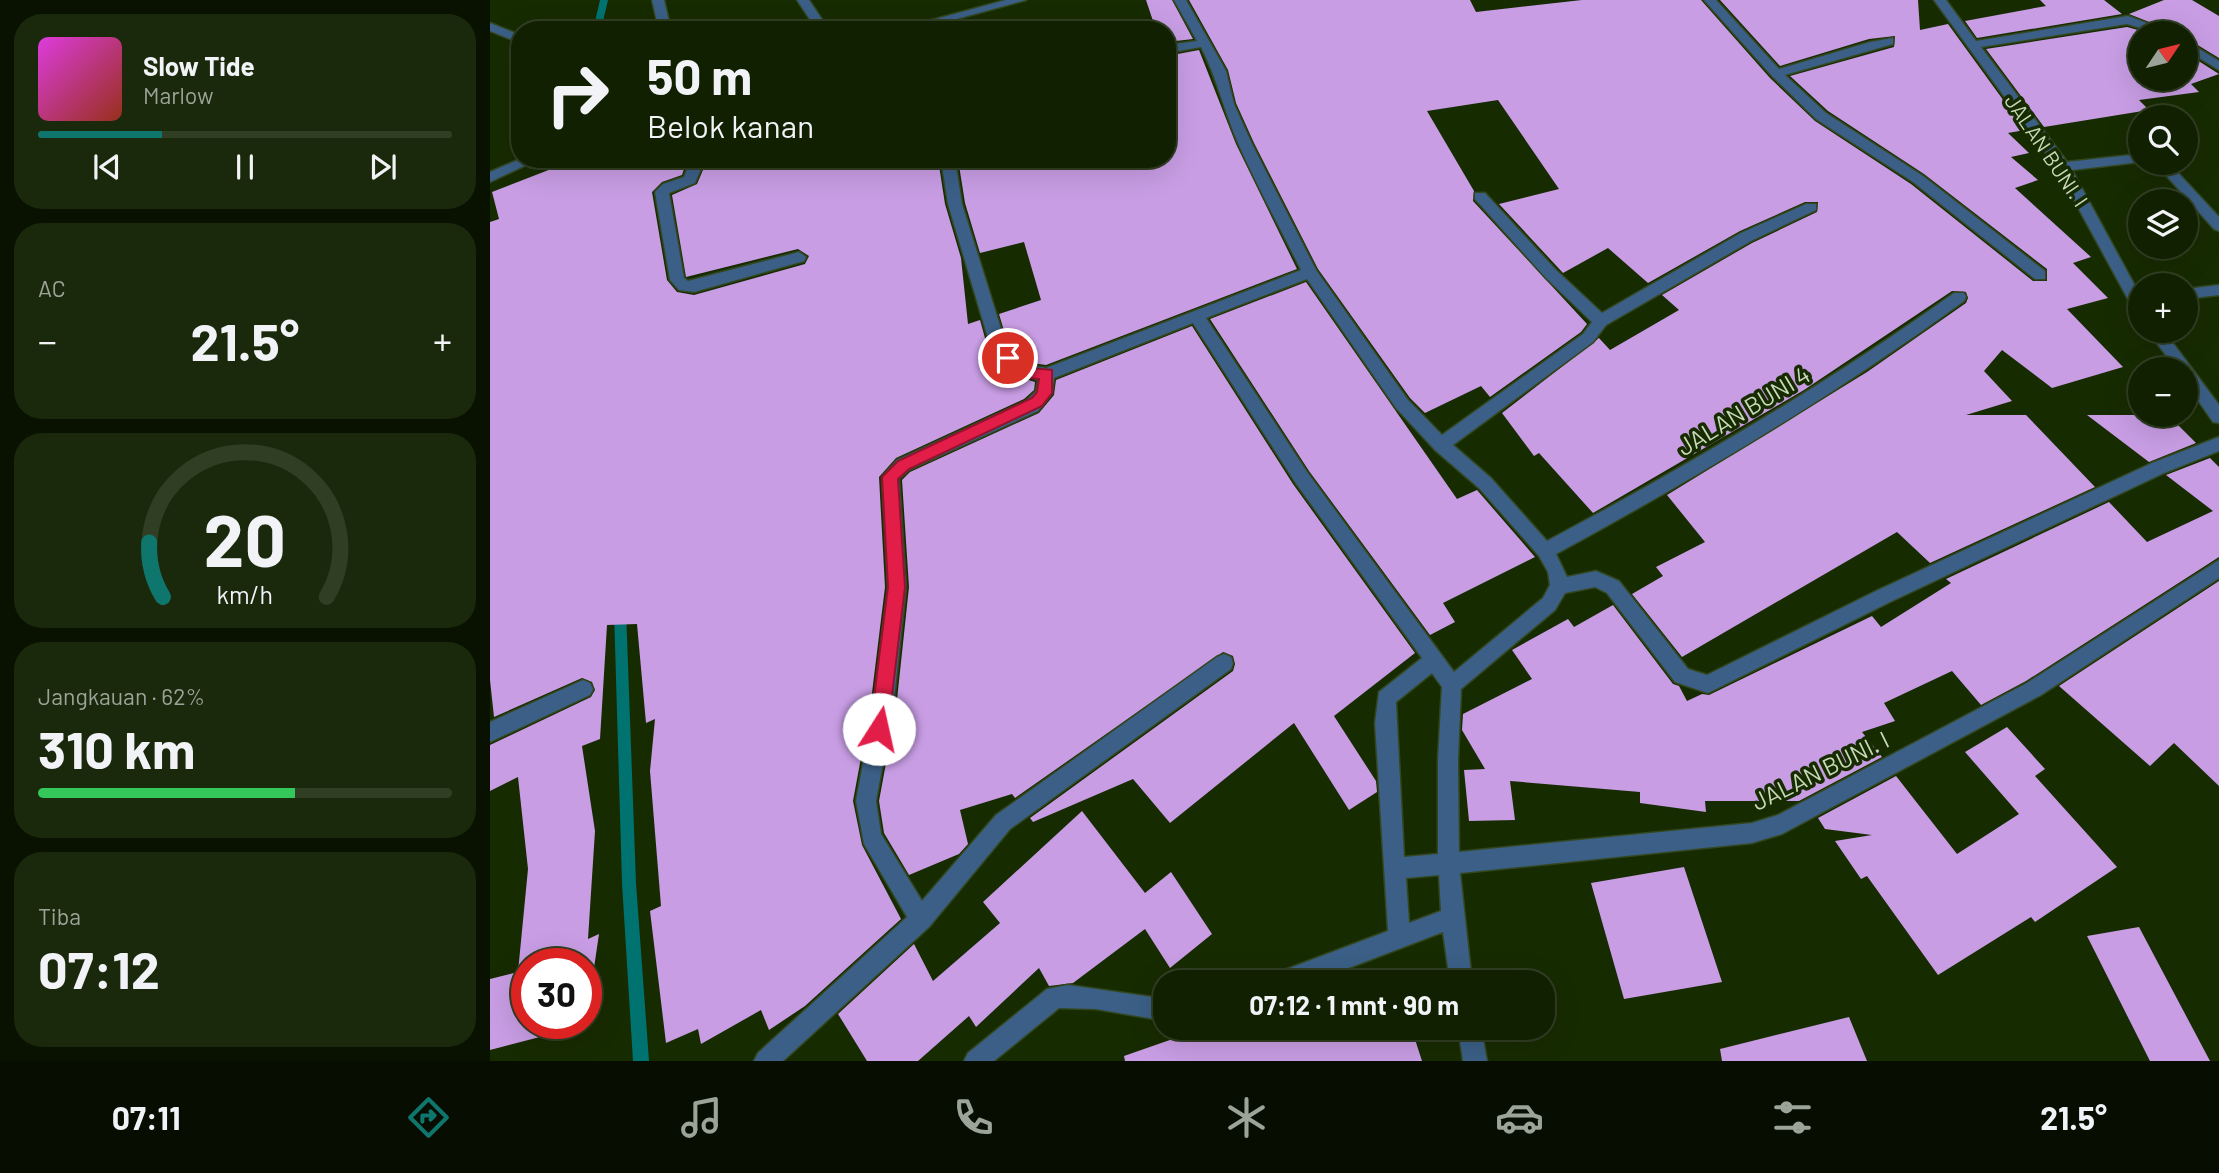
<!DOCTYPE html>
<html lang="id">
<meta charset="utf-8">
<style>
:root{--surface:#112001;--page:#1a280b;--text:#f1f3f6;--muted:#9ca399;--line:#303e23;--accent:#0f766e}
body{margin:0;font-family:Barlow,sans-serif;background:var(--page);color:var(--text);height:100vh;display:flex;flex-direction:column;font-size:26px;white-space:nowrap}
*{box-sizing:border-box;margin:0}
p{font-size:23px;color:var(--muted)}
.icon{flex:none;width:38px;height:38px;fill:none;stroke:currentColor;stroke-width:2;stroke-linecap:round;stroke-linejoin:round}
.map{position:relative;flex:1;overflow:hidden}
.sheet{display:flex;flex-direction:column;gap:14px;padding:14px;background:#091201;width:490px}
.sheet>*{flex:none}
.guide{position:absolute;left:21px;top:21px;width:665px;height:147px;border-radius:28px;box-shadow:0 7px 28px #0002,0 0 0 2px var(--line);background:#112001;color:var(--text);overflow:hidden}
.needle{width:46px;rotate:55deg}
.buttons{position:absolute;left:1638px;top:21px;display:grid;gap:14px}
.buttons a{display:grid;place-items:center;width:70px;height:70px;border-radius:50%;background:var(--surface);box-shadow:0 7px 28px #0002,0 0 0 2px var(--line);font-size:35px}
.speed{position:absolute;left:21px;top:948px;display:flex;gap:14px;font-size:35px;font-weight:700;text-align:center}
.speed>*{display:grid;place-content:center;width:91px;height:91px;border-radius:50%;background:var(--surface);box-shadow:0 7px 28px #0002,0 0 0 2px var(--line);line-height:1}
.speed .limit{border:10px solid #d22;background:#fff;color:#111}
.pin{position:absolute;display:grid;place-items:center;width:60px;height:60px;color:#fff;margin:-30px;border:4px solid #fff;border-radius:50%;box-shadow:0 2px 7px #0007}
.me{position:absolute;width:77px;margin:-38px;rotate:10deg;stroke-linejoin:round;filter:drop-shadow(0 0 5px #0008)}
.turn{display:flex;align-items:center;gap:24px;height:147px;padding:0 21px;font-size:32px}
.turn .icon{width:91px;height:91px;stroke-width:2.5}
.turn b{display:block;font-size:49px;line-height:60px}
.big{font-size:52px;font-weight:700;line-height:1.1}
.sheet .card{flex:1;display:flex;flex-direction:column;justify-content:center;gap:10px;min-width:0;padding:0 24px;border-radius:28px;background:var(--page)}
.sheet .dial{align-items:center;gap:0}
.dial svg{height:182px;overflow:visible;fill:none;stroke:var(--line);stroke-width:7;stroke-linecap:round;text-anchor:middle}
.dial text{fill:var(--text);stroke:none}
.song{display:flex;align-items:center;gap:21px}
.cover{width:84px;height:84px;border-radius:10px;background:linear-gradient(135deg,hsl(300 70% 55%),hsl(10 70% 35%))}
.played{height:7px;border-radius:4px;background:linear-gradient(90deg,var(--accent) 30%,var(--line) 30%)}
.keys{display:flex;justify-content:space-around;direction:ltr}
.heat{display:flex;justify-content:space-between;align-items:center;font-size:38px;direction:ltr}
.charge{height:10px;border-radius:5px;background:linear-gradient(90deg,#34c759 62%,var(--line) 0)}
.trip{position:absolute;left:663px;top:970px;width:402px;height:70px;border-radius:28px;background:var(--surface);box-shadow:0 7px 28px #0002,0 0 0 2px var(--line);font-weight:700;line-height:70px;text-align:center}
.tab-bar{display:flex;height:112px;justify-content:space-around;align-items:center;background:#070d00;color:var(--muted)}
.tab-bar .icon{width:49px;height:49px}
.tab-bar .active{color:var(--accent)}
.tab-bar b{font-size:32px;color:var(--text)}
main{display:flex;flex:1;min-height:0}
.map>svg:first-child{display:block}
</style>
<main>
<section class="sheet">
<div class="card">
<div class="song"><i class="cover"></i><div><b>Slow Tide</b><p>Marlow</p></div></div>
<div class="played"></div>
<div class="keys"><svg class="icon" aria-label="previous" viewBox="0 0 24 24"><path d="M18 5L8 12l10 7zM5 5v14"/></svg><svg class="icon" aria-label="pause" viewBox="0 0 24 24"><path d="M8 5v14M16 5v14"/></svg><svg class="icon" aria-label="next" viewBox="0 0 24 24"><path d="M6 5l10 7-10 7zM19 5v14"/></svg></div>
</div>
<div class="card"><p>AC</p>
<div class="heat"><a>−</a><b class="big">21.5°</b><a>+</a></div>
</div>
<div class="card dial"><svg viewBox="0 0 100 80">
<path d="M14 69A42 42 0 1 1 86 69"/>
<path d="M14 69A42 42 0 0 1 8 45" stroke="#0f766e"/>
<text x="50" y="56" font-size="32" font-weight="700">20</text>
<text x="50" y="72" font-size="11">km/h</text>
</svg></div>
<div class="card"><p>Jangkauan · 62%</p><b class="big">310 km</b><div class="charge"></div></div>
<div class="card"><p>Tiba</p><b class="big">07:12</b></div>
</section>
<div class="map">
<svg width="1729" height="1061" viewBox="0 0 1729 1061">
<rect width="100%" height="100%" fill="#172b01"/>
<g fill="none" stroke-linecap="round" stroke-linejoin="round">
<path fill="#007370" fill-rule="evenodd" d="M 110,0 L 118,0 L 111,30 L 103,30 Z
M 130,604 L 135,606 L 136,610 L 146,883 L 159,1061 L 143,1061 L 132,883 L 124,610 L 125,606 Z"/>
</g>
<path fill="#c89de4" d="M 656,0 L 682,0 L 703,39 L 677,42 L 677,30 L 666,30 Z
M 699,0 L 980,0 L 986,12 L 1092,0 L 1211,0 L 1280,78 L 1325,121 L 1421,184 L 1543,281 L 1557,281 L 1557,269 L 1434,174 L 1338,111 L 1300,76 L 1404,47 L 1405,36 L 1379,39 L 1290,66 L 1230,0 L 1428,0 L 1430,30 L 1458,24 L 1535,130 L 1518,133 L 1539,153 L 1521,157 L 1548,180 L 1525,188 L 1601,257 L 1583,263 L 1618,298 L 1577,309 L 1633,367 L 1562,388 L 1512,350 L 1494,371 L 1522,401 L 1476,415 L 1536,415 L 1605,487 L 1440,563 L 1407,532 L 1192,657 L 1142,594 L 1173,576 L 1166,567 L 1215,542 L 1177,495 L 1377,372 L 1476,303 L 1478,298 L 1476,292 L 1462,291 L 1314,390 L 1103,513 L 1049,453 L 1044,456 L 1012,413 L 1109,338 L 1120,350 L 1189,310 L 1172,295 L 1262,243 L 1327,212 L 1328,202 L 1315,202 L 1250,231 L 1158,283 L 1118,248 L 1073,273 L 1009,204 L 1069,189 L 1008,100 L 937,111 L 984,191 L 983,201 L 1097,324 L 1091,332 L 1000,397 L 991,386 L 935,413 L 920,398 L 828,269 L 764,143 L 746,103 L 738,70 Z
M 1550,0 L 1614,0 L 1632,14 L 1487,38 L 1475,21 L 1556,6 Z
M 1674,0 L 1702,0 L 1729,16 L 1729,58 L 1696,38 L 1696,33 L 1687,33 L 1639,14 Z
M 1637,27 L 1659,33 L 1650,33 L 1650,79 L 1696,79 L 1696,53 L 1729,74 L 1701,84 L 1709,92 L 1649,100 L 1659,110 L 1554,127 L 1496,49 Z
M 709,50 L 746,144 L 807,269 L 556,365 L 535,362 L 518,344 L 509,314 L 551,300 L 534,242 L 490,253 L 475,203 L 468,159 L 677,159 L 677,56 Z
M 87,159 L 190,159 L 194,169 L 192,175 L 172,182 L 162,192 L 177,280 L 187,292 L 204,295 L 315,264 L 319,256 L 308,249 L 196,277 L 182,195 L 207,184 L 213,170 L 209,159 L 448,159 L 455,204 L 471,258 L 478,324 L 490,320 L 498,349 L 520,374 L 545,382 L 544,390 L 534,399 L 406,458 L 389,477 L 395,587 L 380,709 L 363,801 L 372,845 L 411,919 L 315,1006 L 279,1030 L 271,1010 L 211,1044 L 208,1029 L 176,1043 L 160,911 L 171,906 L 160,771 L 165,719 L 156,723 L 147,624 L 117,625 L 110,739 L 92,746 L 105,831 L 98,939 L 109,934 L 96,1022 L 96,964 L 37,964 L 37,1024 L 96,1025 L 0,1050 L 0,979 L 28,972 L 38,869 L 28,777 L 0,791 L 0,745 L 101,697 L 105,690 L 102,682 L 92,678 L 4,717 L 0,680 L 0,222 L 9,219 L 2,192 Z
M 816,282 L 967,499 L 987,490 L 1045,557 L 953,603 L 965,622 L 940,635 L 819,471 L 720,319 Z
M 702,326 L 803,484 L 925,653 L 844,716 L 886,781 L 887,792 L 859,810 L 804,723 L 680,823 L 643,779 L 543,822 L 540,818 L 743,671 L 745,664 L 743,656 L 733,652 L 525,798 L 522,794 L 470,810 L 478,844 L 469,854 L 419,875 L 394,833 L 389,801 L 406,709 L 419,587 L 412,480 L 420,472 L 549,413 L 564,395 L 566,380 Z
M 1597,415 L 1678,415 L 1706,443 L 1659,462 Z
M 1720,458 L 1729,467 L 1729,557 L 1536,681 L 1491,705 L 1462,671 L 1394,703 L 1405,721 L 1372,732 L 1392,757 L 1309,801 L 1215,801 L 1216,812 L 1150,803 L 1150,792 L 1020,781 L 1025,820 L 979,821 L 974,770 L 995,769 L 972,730 L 973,714 L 1042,679 L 1022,650 L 1078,619 L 1084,627 L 1123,605 L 1183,684 L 1189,686 L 1197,701 L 1212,694 L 1219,695 L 1382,616 L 1391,627 L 1461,583 L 1456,579 L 1619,502 L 1657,542 L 1723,511 L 1676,475 Z
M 1729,581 L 1729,786 L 1684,743 L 1660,766 L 1569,686 Z
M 1517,727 L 1555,769 L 1545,776 L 1627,867 L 1545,922 L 1541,917 L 1448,975 L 1377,876 L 1371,879 L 1345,841 L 1382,835 L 1335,829 L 1328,818 L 1406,776 L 1467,854 L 1529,814 L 1475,752 Z
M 592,811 L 655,893 L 681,872 L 722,934 L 680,968 L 655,929 L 583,983 L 559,986 L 549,968 L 486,1027 L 479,1016 L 428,1061 L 377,1061 L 348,1014 L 424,944 L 443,981 L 510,923 L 493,902 Z
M 1194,867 L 1232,982 L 1134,999 L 1101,883 Z
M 1649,927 L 1720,1061 L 1660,1061 L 1597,936 Z
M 1359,1017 L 1377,1061 L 1232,1061 L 1230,1049 Z
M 717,1027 L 921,1027 L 932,1061 L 635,1061 L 634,1056 Z"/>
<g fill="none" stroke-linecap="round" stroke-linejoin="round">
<g stroke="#33471f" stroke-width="3">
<path id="street" d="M 162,0 L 174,0 L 181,30 L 169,30 Z
M 307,0 L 319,0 L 339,30 L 327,30 Z
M 516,0 L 536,0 L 426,30 L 405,30 Z
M 684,0 L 696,0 L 736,71 L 744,104 L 762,144 L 826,270 L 918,400 L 952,435 L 1093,334 L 1102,322 L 1056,278 L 985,199 L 985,193 L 995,193 L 1066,270 L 1112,313 L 1251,233 L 1316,204 L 1326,204 L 1326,210 L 1261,241 L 1116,325 L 1103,342 L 963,445 L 1001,478 L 1057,541 C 1197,466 1334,386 1464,293 L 1474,293 L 1476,297 L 1474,301 C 1344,396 1207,477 1066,554 L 1077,577 L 1106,571 L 1129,581 L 1198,669 L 1217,675 L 1388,590 L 1662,463 L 1729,437 L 1729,451 L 1674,473 L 1400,602 L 1218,693 L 1185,682 L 1117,593 L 1105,587 L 1075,593 L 1065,610 L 971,689 L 968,760 L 969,852 L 1262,823 L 1288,815 L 1537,683 L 1729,560 L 1729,578 L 1551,695 L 1292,834 L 1262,843 L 970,873 L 982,982 L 960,982 L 953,932 L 822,982 L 781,982 L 784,974 L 898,931 L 885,723 L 889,692 L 932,658 L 805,482 L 703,323 L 564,378 L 562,393 L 548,411 L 419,470 L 409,479 L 416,587 L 403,709 L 386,801 L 391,834 L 432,901 L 506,815 L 727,657 L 734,654 L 741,657 L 743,663 L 741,669 L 520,829 L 439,927 L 293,1061 L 264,1061 L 268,1053 L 417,917 L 374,844 L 366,801 L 383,709 L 398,587 L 392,477 L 407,460 L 536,401 L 546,391 L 548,380 L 522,372 L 501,348 L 458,204 L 451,159 L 465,159 L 472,204 L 516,345 L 534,364 L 556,368 L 811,270 C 790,228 767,186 748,143 C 734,111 727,78 711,47 L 677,53 L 677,45 L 707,41 ZM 817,279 L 906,408 L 945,450 L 989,488 L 1049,556 L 1058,572 L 1060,585 L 1053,598 L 964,672 L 817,472 L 716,318 ZM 942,673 L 952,687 L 948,760 L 948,854 L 914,857 L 906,702 ZM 949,875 L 951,911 L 919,923 L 916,878 Z
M 1214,0 L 1226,0 L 1289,69 L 1380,42 L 1403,38 L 1403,44 L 1295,75 L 1336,113 L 1433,176 L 1555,271 L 1555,279 L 1545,279 L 1423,182 L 1326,119 L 1282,76 Z
M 1444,0 L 1456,0 L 1486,41 L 1638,16 L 1684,33 L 1667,33 L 1637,24 L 1491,47 L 1577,162 L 1650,154 L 1650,162 L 1582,170 L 1650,295 L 1650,313 L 1645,312 L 1567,169 Z
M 0,23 L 30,35 L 30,43 L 0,31 Z
M 1696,41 L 1729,61 L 1729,70 L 1696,50 Z
M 30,159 L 49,159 L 0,182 L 0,172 Z
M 192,159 L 206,159 L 211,169 L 205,183 L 179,193 L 194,278 L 198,281 L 309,252 L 316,257 L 314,261 L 204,292 L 189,290 L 180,280 L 165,192 L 173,184 L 194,177 L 197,169 Z
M 1665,163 L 1679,163 L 1729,217 L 1729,231 L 1724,229 Z
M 1729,285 L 1729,295 L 1696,299 L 1696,289 Z
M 1658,331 L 1674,331 L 1729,405 L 1729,423 L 1723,422 L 1696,383 L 1696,369 L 1686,369 Z
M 93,680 L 100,683 L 103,689 L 100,695 L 0,742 L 0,722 Z
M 578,985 L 676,999 L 676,1021 L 606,1009 L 569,1008 L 504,1061 L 474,1061 L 478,1053 L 557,989 Z
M 968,1027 L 991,1027 L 997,1061 L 973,1061 Z"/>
</g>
<use href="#street" fill="#3b5f86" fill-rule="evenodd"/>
</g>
<path fill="#e11d48" stroke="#92132f" stroke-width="2" d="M 518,352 L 542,368 L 562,370 L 562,393 L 552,406 L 419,469 L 408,479 L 415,587 L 398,729 L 395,735 L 389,738 L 383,735 L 380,729 L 398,587 L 392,477 L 408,461 L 542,398 L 547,392 L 549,379 C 534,379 520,370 511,358 Z"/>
<g text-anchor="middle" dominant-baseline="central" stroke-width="7" stroke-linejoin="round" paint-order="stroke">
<g font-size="21" fill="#c8d9bb" stroke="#172b01">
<text transform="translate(1557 150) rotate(56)">JALAN BUNI. I</text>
</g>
<g font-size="24" fill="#c8d9bb" stroke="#172b01">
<text transform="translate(1253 410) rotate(-31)">JALAN BUNI 4</text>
<text transform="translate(1330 770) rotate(-26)">JALAN BUNI. I</text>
</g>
</g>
</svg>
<div class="buttons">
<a><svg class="needle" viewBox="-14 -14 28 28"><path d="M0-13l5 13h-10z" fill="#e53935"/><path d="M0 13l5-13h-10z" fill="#9ca399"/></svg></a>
<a><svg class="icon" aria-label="search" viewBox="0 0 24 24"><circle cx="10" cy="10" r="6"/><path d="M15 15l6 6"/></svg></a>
<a><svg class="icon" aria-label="layers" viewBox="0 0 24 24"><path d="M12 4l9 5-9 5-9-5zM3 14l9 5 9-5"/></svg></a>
<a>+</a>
<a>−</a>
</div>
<div class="speed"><div class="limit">30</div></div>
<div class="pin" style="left:518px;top:358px;background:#d93025"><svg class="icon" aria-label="arrive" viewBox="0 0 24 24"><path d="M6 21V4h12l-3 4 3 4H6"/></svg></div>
<svg class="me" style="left:389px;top:729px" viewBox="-20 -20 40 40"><circle r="19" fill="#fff"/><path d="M0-13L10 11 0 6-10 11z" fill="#e11d48"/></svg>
<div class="trip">07:12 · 1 mnt · 90 m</div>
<div class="guide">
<div class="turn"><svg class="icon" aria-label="right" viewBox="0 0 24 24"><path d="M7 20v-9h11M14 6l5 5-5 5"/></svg><div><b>50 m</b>Belok kanan</div></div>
</div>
</div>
</main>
<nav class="tab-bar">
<b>07:11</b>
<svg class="icon active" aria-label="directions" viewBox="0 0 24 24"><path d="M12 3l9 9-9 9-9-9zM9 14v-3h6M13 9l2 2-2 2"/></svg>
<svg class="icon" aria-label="music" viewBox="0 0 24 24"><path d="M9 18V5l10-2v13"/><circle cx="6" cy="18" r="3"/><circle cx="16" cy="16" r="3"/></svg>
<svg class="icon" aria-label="phone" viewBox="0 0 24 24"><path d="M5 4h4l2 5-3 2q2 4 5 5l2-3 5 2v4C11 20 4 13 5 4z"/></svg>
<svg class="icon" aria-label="climate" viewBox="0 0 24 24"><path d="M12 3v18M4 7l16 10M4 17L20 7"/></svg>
<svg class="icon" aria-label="car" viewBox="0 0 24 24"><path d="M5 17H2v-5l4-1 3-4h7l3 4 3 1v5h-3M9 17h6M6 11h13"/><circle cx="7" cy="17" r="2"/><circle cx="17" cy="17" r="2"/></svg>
<svg class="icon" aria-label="filters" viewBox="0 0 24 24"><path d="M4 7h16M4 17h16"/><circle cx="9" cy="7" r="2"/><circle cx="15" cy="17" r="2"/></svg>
<b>21.5°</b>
</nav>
